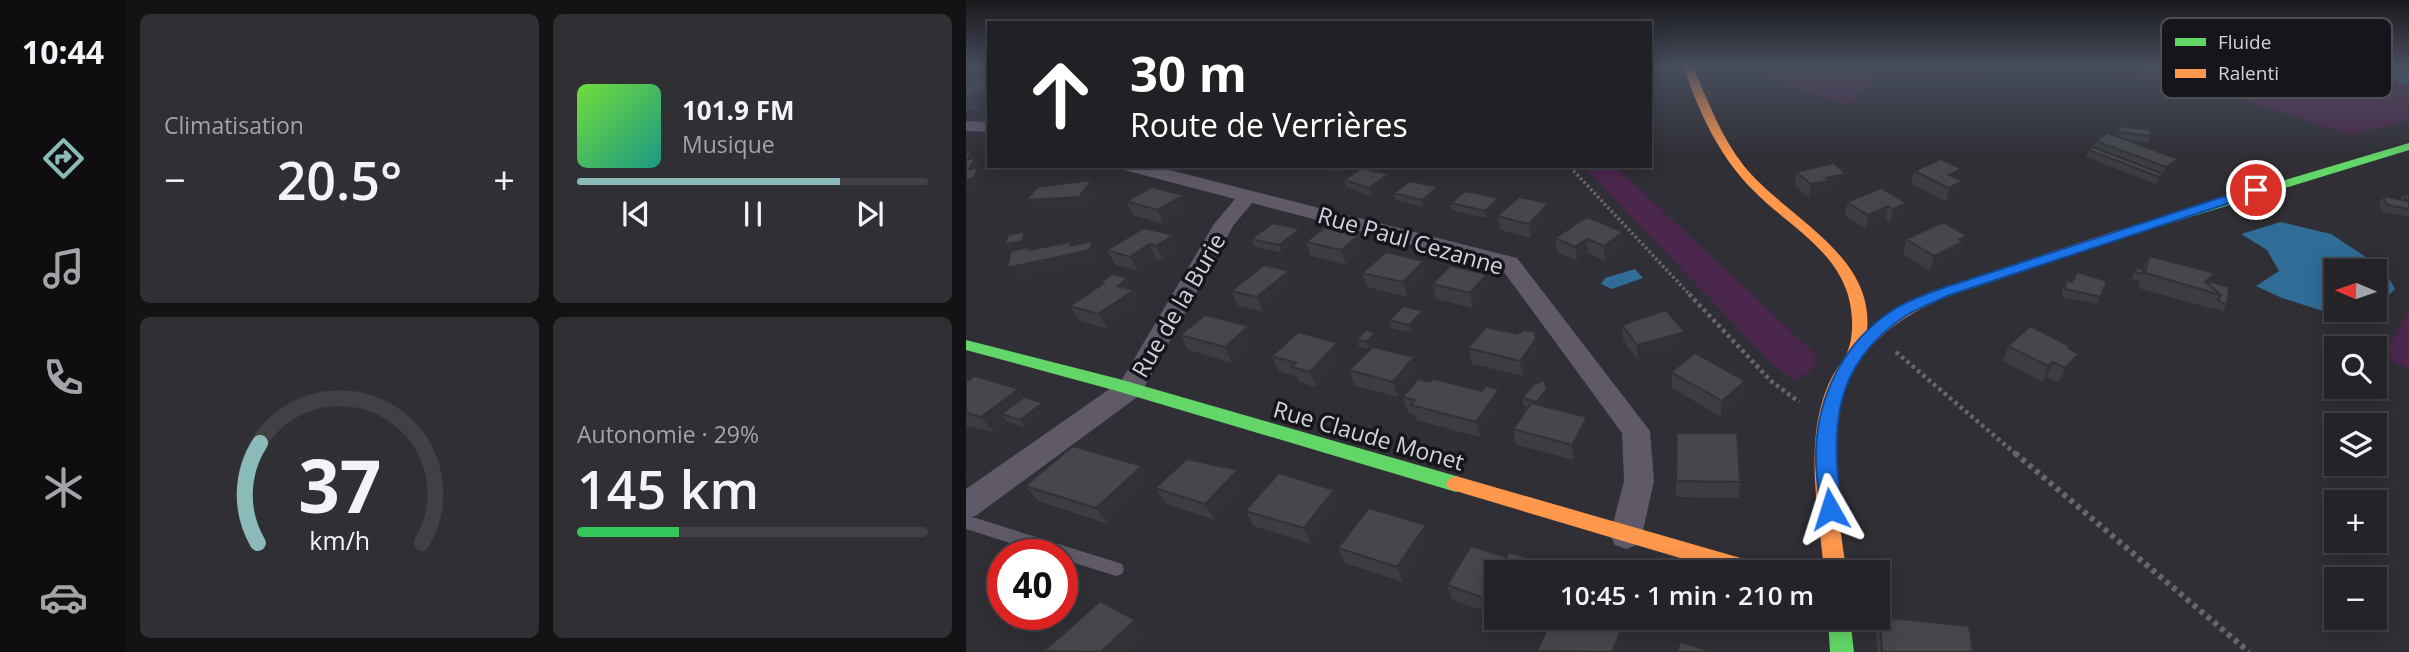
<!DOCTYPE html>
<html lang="fr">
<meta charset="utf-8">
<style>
:root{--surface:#232328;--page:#2f2f34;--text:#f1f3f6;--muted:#a3a4a8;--line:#404045;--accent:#8bbbb9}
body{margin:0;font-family:"Open Sans",sans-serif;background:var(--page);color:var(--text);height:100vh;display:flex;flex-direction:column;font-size:26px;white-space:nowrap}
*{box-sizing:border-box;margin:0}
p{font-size:23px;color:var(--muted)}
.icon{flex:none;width:38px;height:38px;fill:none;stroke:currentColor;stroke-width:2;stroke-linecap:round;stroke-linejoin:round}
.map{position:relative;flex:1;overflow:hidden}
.drawer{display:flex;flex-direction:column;gap:14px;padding:14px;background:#131316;width:840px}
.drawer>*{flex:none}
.hud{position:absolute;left:21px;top:21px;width:665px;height:147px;border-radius:0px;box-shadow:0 4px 18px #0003,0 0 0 2px var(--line);background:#202124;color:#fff;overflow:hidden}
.needle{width:46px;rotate:272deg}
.tools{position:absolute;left:1358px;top:259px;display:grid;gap:14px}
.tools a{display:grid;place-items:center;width:63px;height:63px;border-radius:0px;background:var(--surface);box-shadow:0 4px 18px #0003,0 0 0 2px var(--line);font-size:35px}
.speed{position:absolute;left:21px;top:539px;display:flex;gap:14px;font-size:35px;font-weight:700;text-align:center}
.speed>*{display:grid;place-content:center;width:91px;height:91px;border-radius:50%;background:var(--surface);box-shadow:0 4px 18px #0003,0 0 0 2px var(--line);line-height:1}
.speed .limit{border:10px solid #d22;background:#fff;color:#111}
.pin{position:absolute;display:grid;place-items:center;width:60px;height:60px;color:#fff;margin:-30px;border:4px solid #fff;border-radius:50%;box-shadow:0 2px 7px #0007}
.me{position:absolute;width:77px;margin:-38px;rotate:354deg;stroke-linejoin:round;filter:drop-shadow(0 0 5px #0008)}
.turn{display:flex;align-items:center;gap:24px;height:147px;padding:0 28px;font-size:32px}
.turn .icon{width:91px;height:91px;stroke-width:2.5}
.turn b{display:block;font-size:49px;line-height:60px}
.big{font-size:52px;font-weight:600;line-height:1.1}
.drawer .tile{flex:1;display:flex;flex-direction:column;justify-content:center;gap:10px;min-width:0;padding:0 24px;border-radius:10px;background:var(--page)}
.drawer .dial{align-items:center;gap:0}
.dial svg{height:182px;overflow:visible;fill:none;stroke:var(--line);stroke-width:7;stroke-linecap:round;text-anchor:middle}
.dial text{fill:var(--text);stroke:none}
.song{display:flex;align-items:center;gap:21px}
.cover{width:84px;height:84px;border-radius:10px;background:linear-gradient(135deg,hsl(100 70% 55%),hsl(170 70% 35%))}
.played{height:7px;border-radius:4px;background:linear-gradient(90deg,var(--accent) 75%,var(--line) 75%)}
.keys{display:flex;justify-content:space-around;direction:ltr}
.heat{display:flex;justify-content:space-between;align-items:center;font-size:38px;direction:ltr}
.charge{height:10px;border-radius:5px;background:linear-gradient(90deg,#34c759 29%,var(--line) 0)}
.drawer .tiles{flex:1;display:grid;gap:14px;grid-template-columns:repeat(2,1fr)}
.trip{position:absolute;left:518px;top:560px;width:406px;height:70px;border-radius:0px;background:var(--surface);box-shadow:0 4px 18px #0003,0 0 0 2px var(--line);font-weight:600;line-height:70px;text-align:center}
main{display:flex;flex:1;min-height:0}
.tabs{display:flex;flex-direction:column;width:126px;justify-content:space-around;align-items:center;background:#0e0e10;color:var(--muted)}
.tabs .icon{width:49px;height:49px}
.tabs .on{color:var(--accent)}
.tabs b{font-size:32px;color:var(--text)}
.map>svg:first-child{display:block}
</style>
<main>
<nav class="tabs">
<b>10:44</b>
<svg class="icon on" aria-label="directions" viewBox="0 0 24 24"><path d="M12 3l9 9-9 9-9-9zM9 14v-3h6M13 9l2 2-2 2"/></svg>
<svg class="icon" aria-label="music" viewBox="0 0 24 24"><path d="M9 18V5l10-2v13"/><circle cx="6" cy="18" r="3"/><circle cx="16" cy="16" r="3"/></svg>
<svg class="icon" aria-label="phone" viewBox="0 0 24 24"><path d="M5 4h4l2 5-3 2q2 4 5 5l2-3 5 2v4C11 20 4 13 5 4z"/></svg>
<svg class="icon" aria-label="climate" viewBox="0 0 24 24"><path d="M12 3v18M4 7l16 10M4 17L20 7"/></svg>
<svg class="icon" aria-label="car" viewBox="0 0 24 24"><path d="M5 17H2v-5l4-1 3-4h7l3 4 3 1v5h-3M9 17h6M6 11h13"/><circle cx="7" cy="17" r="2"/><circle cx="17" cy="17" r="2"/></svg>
</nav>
<section class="drawer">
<div class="tiles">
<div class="tile"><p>Climatisation</p>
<div class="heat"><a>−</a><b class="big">20.5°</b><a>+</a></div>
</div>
<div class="tile">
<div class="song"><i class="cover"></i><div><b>101.9 FM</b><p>Musique</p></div></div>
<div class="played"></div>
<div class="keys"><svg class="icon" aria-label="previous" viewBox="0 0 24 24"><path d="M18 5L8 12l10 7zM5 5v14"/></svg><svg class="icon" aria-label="pause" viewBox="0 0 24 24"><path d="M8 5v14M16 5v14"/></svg><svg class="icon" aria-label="next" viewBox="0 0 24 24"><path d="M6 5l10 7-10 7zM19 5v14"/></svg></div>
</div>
<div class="tile dial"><svg viewBox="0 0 100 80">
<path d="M14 69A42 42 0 1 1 86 69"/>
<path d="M14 69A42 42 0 0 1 15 25" stroke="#8bbbb9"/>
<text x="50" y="56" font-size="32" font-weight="700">37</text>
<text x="50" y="72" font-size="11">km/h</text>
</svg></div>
<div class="tile"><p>Autonomie · 29%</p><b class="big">145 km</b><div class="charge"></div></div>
</div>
</section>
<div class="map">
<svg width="1443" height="652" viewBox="0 0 1443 652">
<rect width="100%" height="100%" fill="#2f2f35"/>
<path fill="#4b274d" d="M 768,67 L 1100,67 L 997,76 L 910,76 L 882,105 Z
M 1109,67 L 1443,67 L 1443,120 L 1386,135 L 1261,95 Z
M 617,166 L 649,166 L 848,353 L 851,362 L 843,372 L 829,380 L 808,366 Z
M 1443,311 L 1443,369 L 1416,357 Z"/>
<path fill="#2f6c97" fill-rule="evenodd" d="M 1155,67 L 1443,67 L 1443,84 C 1417,78 1390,71 1364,69 C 1295,65 1223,85 1155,67 Z
M 1315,222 L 1365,234 L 1418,269 L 1429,289 L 1405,314 L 1354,310 L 1316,298 L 1290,286 L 1313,271 L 1301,250 L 1275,234 ZM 1370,271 L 1409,271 L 1409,310 L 1370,310 Z
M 669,269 L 677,278 L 646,289 L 635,284 L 639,278 Z"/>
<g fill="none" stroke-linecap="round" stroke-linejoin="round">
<path stroke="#68656f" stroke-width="2.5" stroke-dasharray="2.5 2.5" stroke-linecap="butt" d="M 603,166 L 606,169"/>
<path stroke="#68656f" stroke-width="3.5" stroke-dasharray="2.5 2.5" stroke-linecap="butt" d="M 604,167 L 725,296"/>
<path stroke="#68656f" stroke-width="4.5" stroke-dasharray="3.5 3.5" stroke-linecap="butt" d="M 723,294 L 805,381 L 833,402
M 930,352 L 1051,455"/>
<path stroke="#68656f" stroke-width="6" stroke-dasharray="4.5 4.5" stroke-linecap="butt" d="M 1049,453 L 1283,652"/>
<path fill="#605a68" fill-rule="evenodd" d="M 0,515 L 150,562 L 156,564 L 158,569 L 156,574 L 150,576 L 96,559 L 96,555 L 82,555 L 0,529 Z"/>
<path fill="#605a68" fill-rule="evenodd" d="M 0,121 L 23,122 L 23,132 L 0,131 Z
M 156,166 L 188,166 L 551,258 L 684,431 L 688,481 L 676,535 L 671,545 L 660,549 L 649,545 L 644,535 L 658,481 L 656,433 L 535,268 L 286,203 L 267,226 L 174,395 L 11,515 L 0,519 L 0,489 L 155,381 L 248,224 L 269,199 L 158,170 Z"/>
<path fill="#63d668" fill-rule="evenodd" d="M 1443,143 L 1443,150 L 1156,238 L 1146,238 L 1144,235 L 1146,232 Z
M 0,340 L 153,379 L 490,476 L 497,479 L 500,484 L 497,489 L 490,492 L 151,391 L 0,350 Z
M 862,618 L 884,618 L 888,652 L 864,652 Z"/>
<path fill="#ff974d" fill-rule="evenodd" d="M 718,67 L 727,67 C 742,101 755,137 778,166 C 819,217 909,254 901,331 L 934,306 L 964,292 L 1146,232 L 1156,232 L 1158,235 L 1156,238 C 1127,247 1098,257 1070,266 C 987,292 893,316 871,413 C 859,465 875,521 880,572 L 858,572 C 854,526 845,480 850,433 C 852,415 857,394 866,377 C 870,369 876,362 880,355 C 889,337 887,310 881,292 C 866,247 819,223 788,191 C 754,158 732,111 718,67 Z
M 490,476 L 792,563 L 800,565 L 803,572 L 761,572 L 483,489 L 480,484 L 483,479 Z"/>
</g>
<path fill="#3b3d41" d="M 23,78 L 23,104 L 12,110 L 0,110 L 0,85 Z
M 1153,126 L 1185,136 L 1182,143 L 1160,140 L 1207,172 L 1190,184 L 1120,157 L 1123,150 L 1127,147 L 1130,141 L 1151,136 L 1150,132 Z
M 290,166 L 314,166 L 305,171 Z
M 348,166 L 382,166 L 372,173 Z
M 948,171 L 994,179 L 993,195 L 980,202 L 945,184 Z
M 830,172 L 878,187 L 860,191 L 860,194 L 843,198 L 829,185 Z
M 378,180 L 425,181 L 405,196 L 380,187 Z
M 428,193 L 474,194 L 458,207 L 429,200 Z
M 1438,194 L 1443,195 L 1443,217 L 1416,212 L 1413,203 L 1417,196 L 1434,199 Z
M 533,198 L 534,205 L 520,218 L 486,210 L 485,203 Z
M 160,201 L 224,209 L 198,224 L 167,215 Z
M 881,202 L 941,203 L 938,217 L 924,223 L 919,220 L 900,229 L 879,216 Z
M 531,216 L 585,217 L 565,238 L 534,230 Z
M 621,217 L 658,246 L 639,261 L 622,253 L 611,261 L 591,252 L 589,238 Z
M 334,229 L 337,236 L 316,253 L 288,246 L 285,239 Z
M 395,234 L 399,248 L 380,265 L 345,256 L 340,242 Z
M 208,235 L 215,249 L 198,261 L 190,259 L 172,271 L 149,265 L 141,250 Z
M 940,239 L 997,250 L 995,251 L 993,256 L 964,271 L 937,254 Z
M 1183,256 L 1244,283 L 1263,287 L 1261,305 L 1257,312 L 1248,307 L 1247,309 L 1172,288 L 1174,281 L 1165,279 L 1167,275 L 1170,267 L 1177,269 Z
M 458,261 L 462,275 L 441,297 L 401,287 L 396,273 Z
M 162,278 L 176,305 L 142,329 L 114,321 L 104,306 L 136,284 L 135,282 Z
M 1100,280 L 1106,282 L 1141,281 L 1131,304 L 1096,297 L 1097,288 Z
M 466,284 L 524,288 L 507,308 L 470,299 Z
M 328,285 L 297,312 L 272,306 L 265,291 Z
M 459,319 L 446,333 L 425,328 L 423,320 Z
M 656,325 L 720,347 L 672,360 L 657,340 Z
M 214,335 L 290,342 L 266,363 L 222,350 Z
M 391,339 L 411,340 L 402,349 L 393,347 Z
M 1042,346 L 1104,346 L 1103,349 L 1106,369 L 1092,383 L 1081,377 L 1076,382 L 1037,361 Z
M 502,348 L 572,354 L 557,376 L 506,364 Z
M 306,356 L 377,359 L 350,387 L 333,382 L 330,376 L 312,371 Z
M 383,370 L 453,372 L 432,397 L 389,386 Z
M 705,372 L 779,381 L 778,396 L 755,417 L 706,388 Z
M 0,382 L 53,389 L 58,397 L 77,403 L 83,411 L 60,428 L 41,422 L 28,432 L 0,426 Z
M 464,382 L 516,391 L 533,389 L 536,404 L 514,437 L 450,420 L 448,414 L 442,412 L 437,397 Z
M 581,388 L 583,395 L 575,406 L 621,417 L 622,433 L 608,460 L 550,445 L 547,429 L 562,407 L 558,406 L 556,398 Z
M 272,470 L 281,486 L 249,520 L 200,504 L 189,488 Z
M 187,481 L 142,524 L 72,501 L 59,486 Z
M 710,481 L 774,482 L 773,498 L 710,497 Z
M 368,490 L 375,505 L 345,544 L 288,526 L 279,511 Z
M 460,525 L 465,540 L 437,582 L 379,563 L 372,548 Z
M 910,570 L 926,571 L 926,601 L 924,609 L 912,607 L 912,572 L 910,572 Z
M 530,572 L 530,615 L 486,600 L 481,585 Z
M 914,617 L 1007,652 L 911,652 L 910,632 Z"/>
<path fill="#303235" d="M 23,88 L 23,104 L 12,110 L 4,97 Z
M 6,151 L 19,171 L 17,175 L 21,181 L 16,192 L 0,195 L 0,180 L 3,169 L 2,159 Z
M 1212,159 L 1207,172 L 1190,184 L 1193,177 L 1197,174 L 1200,167 Z
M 304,166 L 314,166 L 305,171 Z
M 369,166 L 382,166 L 372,173 Z
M 996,169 L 993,182 L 983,175 Z
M 423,174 L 425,181 L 405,196 L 403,188 Z
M 880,174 L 878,187 L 860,191 L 860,194 L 843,198 L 845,184 L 860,178 Z
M 126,180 L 133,194 L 121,210 L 68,214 L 60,200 Z
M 997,181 L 993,195 L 980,202 L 983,188 Z
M 472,187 L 474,194 L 458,207 L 456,200 Z
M 217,195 L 224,209 L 198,224 L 191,210 Z
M 533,198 L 534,205 L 520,218 L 519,211 Z
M 583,203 L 585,217 L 565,238 L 563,224 Z
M 941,203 L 938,217 L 924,223 L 927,209 Z
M 922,206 L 919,220 L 900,229 L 902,215 Z
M 334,229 L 337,236 L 316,253 L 313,245 Z
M 59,231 L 64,238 L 61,248 L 43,252 L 38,244 Z
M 657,232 L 658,246 L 639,261 L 638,246 Z
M 395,234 L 399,248 L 380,265 L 375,250 Z
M 208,235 L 215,249 L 198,261 L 190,246 Z
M 1001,236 L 997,250 L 995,251 L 993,256 L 964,271 L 968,256 L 993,239 Z
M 621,239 L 622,253 L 611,261 L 609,247 Z
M 126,241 L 134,255 L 132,264 L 51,282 L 41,268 L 63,250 L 64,247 L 73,261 L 104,246 L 105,242 L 112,253 Z
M 183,244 L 190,259 L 172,271 L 164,257 Z
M 458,261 L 462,275 L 441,297 L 437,282 Z
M 323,271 L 328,285 L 297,312 L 291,297 Z
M 1249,273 L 1242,287 L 1239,282 Z
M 521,274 L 524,288 L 507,308 L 504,293 Z
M 162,278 L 176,305 L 142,329 L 132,314 L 152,286 Z
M 457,311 L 459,319 L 446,333 L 443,325 Z
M 283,326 L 290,342 L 266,363 L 259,347 Z
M 569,332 L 572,354 L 557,376 L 554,361 Z
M 719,332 L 720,347 L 672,360 L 671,345 Z
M 409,333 L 411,340 L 402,349 L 400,342 Z
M 371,343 L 377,359 L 350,387 L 344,372 Z
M 1113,354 L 1106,369 L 1092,383 L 1099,368 Z
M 448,357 L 453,372 L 432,397 L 427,382 Z
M 1087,362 L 1081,377 L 1076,382 L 1082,366 Z
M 779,381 L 778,396 L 755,417 L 756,401 Z
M 581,388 L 583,395 L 572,410 L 571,402 Z
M 53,389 L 64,405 L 35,414 L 41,422 L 28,432 L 15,417 Z
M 533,389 L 536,404 L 514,437 L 510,422 Z
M 77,403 L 83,411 L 60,428 L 54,420 Z
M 621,417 L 622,433 L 608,460 L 606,445 Z
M 176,466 L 187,481 L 142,524 L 130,508 Z
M 272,470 L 281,486 L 249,520 L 239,504 Z
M 0,472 L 7,479 L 0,484 Z
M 368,490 L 375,505 L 345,544 L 338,528 Z
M 460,525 L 465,540 L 437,582 L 431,567 Z
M 563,558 L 566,572 L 555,572 Z
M 169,620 L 182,635 L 164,652 L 135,652 Z
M 656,629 L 658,643 L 654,652 L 646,652 Z"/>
<path fill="#45474c" stroke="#303235" stroke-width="2" d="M 14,78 L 23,78 L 23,88 L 4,97 L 0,97 L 0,88 Z
M 1153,126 L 1184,130 L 1185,136 L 1154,132 Z
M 1142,133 L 1212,159 L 1200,167 L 1130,141 Z
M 1127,147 L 1197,174 L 1193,177 L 1123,150 Z
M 6,151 L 2,159 L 10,158 L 3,169 L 12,168 L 8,178 L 0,180 L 0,152 Z
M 975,159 L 996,169 L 983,175 L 997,181 L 983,188 L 948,171 Z
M 868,163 L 880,174 L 860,178 L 862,181 L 845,184 L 830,172 Z
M 396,168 L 423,174 L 403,188 L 378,180 Z
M 126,180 L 113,197 L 60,200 L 71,187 Z
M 444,181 L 472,187 L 456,200 L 428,193 Z
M 186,187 L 217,195 L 191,210 L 160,201 Z
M 915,188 L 941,203 L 927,209 L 922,206 L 902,215 L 881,202 Z
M 499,191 L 533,198 L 519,211 L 485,203 Z
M 1438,194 L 1443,195 L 1443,209 L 1421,205 L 1417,196 L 1441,201 Z
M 553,197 L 583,203 L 563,224 L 531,216 Z
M 621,217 L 657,232 L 638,246 L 621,239 L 609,247 L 589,238 Z
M 977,222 L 1001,236 L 993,239 L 997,242 L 968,256 L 940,239 Z
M 307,223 L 334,229 L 313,245 L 285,239 Z
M 360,226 L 395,234 L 375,250 L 340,242 Z
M 178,228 L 208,235 L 190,246 L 183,244 L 164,257 L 141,250 Z
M 59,231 L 56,241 L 38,244 L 42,235 Z
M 126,241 L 124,250 L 41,268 L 45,251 L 64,247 L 63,250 L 105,242 L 104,246 Z
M 420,252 L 458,261 L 437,282 L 396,273 Z
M 1183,256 L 1249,273 L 1239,282 L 1255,295 L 1179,273 Z
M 298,265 L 323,271 L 291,297 L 265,291 Z
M 484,266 L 521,274 L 504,293 L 466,284 Z
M 1170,267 L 1178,270 L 1177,274 L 1169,272 Z
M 1111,272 L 1141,281 L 1135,297 L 1099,289 L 1100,280 L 1106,282 Z
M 146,274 L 162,278 L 152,286 L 168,290 L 132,314 L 104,306 L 138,283 L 135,282 Z
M 1246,282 L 1263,287 L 1261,305 L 1252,300 L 1255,295 L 1242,284 Z
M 437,306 L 457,311 L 443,325 L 423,320 Z
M 700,310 L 719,332 L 671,345 L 656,325 Z
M 239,315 L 283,326 L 259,347 L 214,335 Z
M 1064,326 L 1104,346 L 1102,348 L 1113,354 L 1099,368 L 1087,362 L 1082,366 L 1042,346 Z
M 520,327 L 551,334 L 558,330 L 569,332 L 570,339 L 554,361 L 502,348 Z
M 400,330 L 409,333 L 400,342 L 391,339 Z
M 332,332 L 371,343 L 344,372 L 326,367 L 330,363 L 306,356 Z
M 407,347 L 448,357 L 427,382 L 383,370 Z
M 729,353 L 779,381 L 756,401 L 705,372 Z
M 9,376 L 53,389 L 15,417 L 0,413 L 0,382 Z
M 452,379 L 464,382 L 467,379 L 516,391 L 520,386 L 533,389 L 510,422 L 445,405 L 449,400 L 437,397 Z
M 578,380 L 581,388 L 571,402 L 556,398 L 568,384 Z
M 58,397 L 77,403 L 54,420 L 35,414 Z
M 565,403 L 621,417 L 606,445 L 547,429 Z
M 711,433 L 771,433 L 774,482 L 710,481 Z
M 107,446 L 176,466 L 130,508 L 59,486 Z
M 221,459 L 272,470 L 239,504 L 189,488 Z
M 313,473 L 368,490 L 338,528 L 279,511 Z
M 403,508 L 460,525 L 431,567 L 372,548 Z
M 505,546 L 540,557 L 543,552 L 563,558 L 555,572 L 530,572 L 530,602 L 481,585 Z
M 910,570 L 926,571 L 926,601 L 912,599 L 912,572 L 910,572 Z
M 134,601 L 169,620 L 135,652 L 78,651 Z
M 914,617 L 1003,626 L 1007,652 L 916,652 Z
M 586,618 L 617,618 L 656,629 L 646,652 L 571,651 Z
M 714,642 L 747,652 L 711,652 Z"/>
<linearGradient id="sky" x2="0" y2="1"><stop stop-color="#1a1a1d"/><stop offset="0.42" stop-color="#474d5c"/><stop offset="1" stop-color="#474d5c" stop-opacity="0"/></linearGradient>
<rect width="1443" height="158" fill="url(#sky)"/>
<path fill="#1a73e8" stroke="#114b97" stroke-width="2" d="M 1290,186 L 1294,187 L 1294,193 L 981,296 C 967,303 951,308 938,317 C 864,367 866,430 875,509 L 872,515 L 864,518 L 857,515 L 854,509 C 853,490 849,470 850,450 C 852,394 879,341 927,310 C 940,301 956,296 971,290 Z"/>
<g text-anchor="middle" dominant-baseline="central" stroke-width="7" stroke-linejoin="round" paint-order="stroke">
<g font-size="23" fill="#d3d3db" stroke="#15151b">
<text transform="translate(445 240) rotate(16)">Rue Paul Cezanne</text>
<text transform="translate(212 305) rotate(-60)">Rue de la Burie</text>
<text transform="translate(403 435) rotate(16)">Rue Claude Monet</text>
</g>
</g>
<rect x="1195" y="18" width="231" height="80" rx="10" fill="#15151b" stroke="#4e4e55" stroke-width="2"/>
<rect x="1209" y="38" width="31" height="8" fill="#63d668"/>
<rect x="1209" y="69" width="31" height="9" fill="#ff974d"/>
<g font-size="19" fill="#d3d3db">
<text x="1252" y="49">Fluide</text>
<text x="1252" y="80">Ralenti</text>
</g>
</svg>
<div class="tools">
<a><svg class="needle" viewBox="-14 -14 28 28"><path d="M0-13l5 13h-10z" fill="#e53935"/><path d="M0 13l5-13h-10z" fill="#a3a4a8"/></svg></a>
<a><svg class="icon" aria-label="search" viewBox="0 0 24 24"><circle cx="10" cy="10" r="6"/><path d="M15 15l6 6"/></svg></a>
<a><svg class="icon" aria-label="layers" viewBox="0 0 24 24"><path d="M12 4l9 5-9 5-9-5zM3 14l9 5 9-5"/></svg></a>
<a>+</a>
<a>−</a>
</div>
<div class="speed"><div class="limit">40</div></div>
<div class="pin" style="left:1290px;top:190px;background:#d93025"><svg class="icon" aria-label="arrive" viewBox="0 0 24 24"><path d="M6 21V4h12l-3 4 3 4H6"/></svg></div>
<svg class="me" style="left:864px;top:509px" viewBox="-20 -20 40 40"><path d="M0-17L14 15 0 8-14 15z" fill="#1a73e8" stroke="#fff" stroke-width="4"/></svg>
<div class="trip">10:45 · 1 min · 210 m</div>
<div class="hud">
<div class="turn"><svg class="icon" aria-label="ahead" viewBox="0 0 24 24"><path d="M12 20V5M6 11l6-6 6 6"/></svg><div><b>30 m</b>Route de Verrières</div></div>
</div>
</div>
</main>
